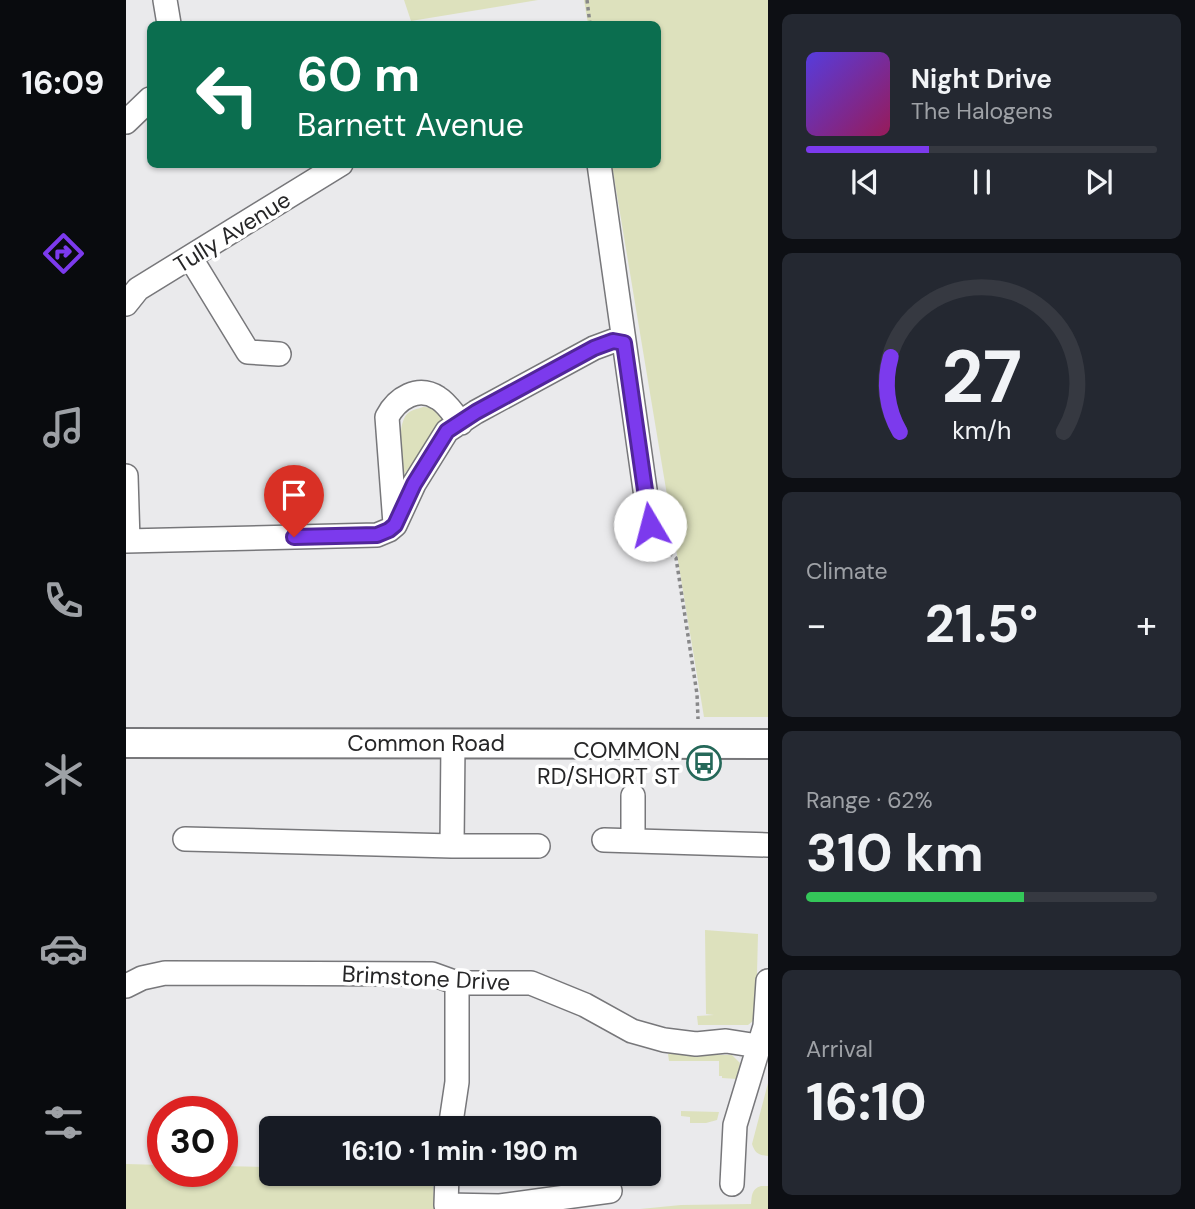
<!DOCTYPE html>
<meta charset="utf-8">
<style>
:root{--surface:#171b24;--page:#242831;--text:#f1f3f6;--muted:#9ea1a6;--line:#363941;--accent:#7c3aed}
body{margin:0;font-family:"DM Sans",sans-serif;background:var(--page);color:var(--text);height:100vh;display:flex;flex-direction:column;font-size:26px;white-space:nowrap}
*{box-sizing:border-box;margin:0}
p{font-size:23px;color:var(--muted)}
.icon{flex:none;width:38px;height:38px;fill:none;stroke:currentColor;stroke-width:2;stroke-linecap:round;stroke-linejoin:round}
.map{position:relative;flex:1;overflow:hidden}
.details{display:flex;flex-direction:column;gap:14px;padding:14px;background:#0d0f14;width:427px}
.details>*{flex:none}
.hud{position:absolute;left:21px;top:21px;width:514px;height:147px;border-radius:10px;box-shadow:0 2px 5px #0004;background:#0b6e4f;color:#fff;overflow:hidden}
.speed{position:absolute;left:21px;top:1096px;display:flex;gap:14px;font-size:35px;font-weight:700;text-align:center}
.speed>*{display:grid;place-content:center;width:91px;height:91px;border-radius:50%;background:var(--surface);box-shadow:0 2px 5px #0004;line-height:1}
.speed .limit{border:10px solid #d22;background:#fff;color:#111}
.pin{position:absolute;display:grid;place-items:center;width:60px;height:60px;color:#fff;margin:-72px -30px;border-radius:50% 50% 50% 0;rotate:-45deg;box-shadow:0 0 7px #0007}
.pin .icon{rotate:45deg}
.me{position:absolute;width:77px;margin:-38px;rotate:352deg;stroke-linejoin:round;filter:drop-shadow(0 0 5px #0008)}
.turn{display:flex;align-items:center;gap:24px;height:147px;padding:0 35px;font-size:32px}
.turn .icon{width:91px;height:91px;stroke-width:2.5}
.turn b{display:block;font-size:49px;line-height:60px}
.big{font-size:52px;font-weight:700;line-height:1.1}
.details .widget{flex:1;display:flex;flex-direction:column;justify-content:center;gap:10px;min-width:0;padding:0 24px;border-radius:10px;background:var(--page)}
.details .dial{align-items:center;gap:0}
.dial svg{height:182px;overflow:visible;fill:none;stroke:var(--line);stroke-width:7;stroke-linecap:round;text-anchor:middle}
.dial text{fill:var(--text);stroke:none}
.song{display:flex;align-items:center;gap:21px}
.cover{width:84px;height:84px;border-radius:10px;background:linear-gradient(135deg,hsl(250 70% 55%),hsl(330 70% 35%))}
.played{height:7px;border-radius:4px;background:linear-gradient(90deg,var(--accent) 35%,var(--line) 35%)}
.keys{display:flex;justify-content:space-around;direction:ltr}
.heat{display:flex;justify-content:space-between;align-items:center;font-size:38px;direction:ltr}
.charge{height:10px;border-radius:5px;background:linear-gradient(90deg,#34c759 62%,var(--line) 0)}
.trip{position:absolute;left:133px;top:1116px;width:402px;height:70px;border-radius:10px;background:var(--surface);box-shadow:0 2px 5px #0004;font-weight:700;line-height:70px;text-align:center}
main{display:flex;flex:1;min-height:0}
.tabs{display:flex;flex-direction:column;width:126px;justify-content:space-around;align-items:center;background:#090b0e;color:var(--muted)}
.tabs .icon{width:49px;height:49px}
.tabs .on{color:var(--accent)}
.tabs b{font-size:32px;color:var(--text)}
.map>svg:first-child{display:block}
</style>
<main>
<nav class="tabs">
<b>16:09</b>
<svg class="icon on" aria-label="directions" viewBox="0 0 24 24"><path d="M12 3l9 9-9 9-9-9zM9 14v-3h6M13 9l2 2-2 2"/></svg>
<svg class="icon" aria-label="music" viewBox="0 0 24 24"><path d="M9 18V5l10-2v13"/><circle cx="6" cy="18" r="3"/><circle cx="16" cy="16" r="3"/></svg>
<svg class="icon" aria-label="phone" viewBox="0 0 24 24"><path d="M5 4h4l2 5-3 2q2 4 5 5l2-3 5 2v4C11 20 4 13 5 4z"/></svg>
<svg class="icon" aria-label="climate" viewBox="0 0 24 24"><path d="M12 3v18M4 7l16 10M4 17L20 7"/></svg>
<svg class="icon" aria-label="car" viewBox="0 0 24 24"><path d="M5 17H2v-5l4-1 3-4h7l3 4 3 1v5h-3M9 17h6M6 11h13"/><circle cx="7" cy="17" r="2"/><circle cx="17" cy="17" r="2"/></svg>
<svg class="icon" aria-label="filters" viewBox="0 0 24 24"><path d="M4 7h16M4 17h16"/><circle cx="9" cy="7" r="2"/><circle cx="15" cy="17" r="2"/></svg>
</nav>
<div class="map">
<svg width="642" height="1209" viewBox="0 0 642 1209">
<rect width="100%" height="100%" fill="#eaeaec"/>
<path fill="#dde1bd" d="M 278,0 L 412,0 L 285,21 Z
M 458,0 L 642,0 L 642,717 L 578,717 L 486,165 L 532,164 L 532,24 L 462,24 Z
M 297,407 C 309,407 313,412 319,421 L 308,440 L 278,474 L 275,471 C 275,456 271,425 281,414 C 285,410 291,409 297,407 Z
M 579,930 L 632,934 L 630,1014 L 627,1021 L 622,1025 L 572,1025 L 571,1016 L 588,1015 L 580,1014 Z
M 542,1054 L 606,1055 L 614,1063 L 613,1072 L 611,1079 L 596,1078 L 596,1076 L 593,1076 L 593,1061 L 543,1061 Z
M 642,1083 L 642,1156 C 632,1155 629,1153 626,1144 Z
M 555,1111 L 593,1112 L 591,1120 L 580,1123 L 564,1123 L 564,1117 L 555,1116 Z
M 0,1164 L 37,1165 L 37,1171 L 96,1171 L 96,1166 L 145,1167 L 145,1174 L 306,1174 L 309,1209 L 0,1209 Z
M 635,1186 L 642,1186 L 642,1209 L 514,1209 L 555,1205 L 625,1204 C 626,1196 625,1189 635,1186 Z"/>
<g fill="none" stroke-linecap="round" stroke-linejoin="round">
<g stroke="#77777a" stroke-width="26">
<path id="minor" d="M 39,0 L 43,24
M 0,122 L 24,99
M 473,164 L 524,525
M 64,257 L 122,352 L 153,354
M 0,304 L 12,289 L 215,164
M 0,476 L 2,541
M 269,524 L 261,417 C 271,398 292,385 312,398 C 321,403 328,415 335,423
M 0,541 L 251,535 L 263,530 L 269,525 L 288,484 L 321,431 L 350,412 L 468,348 L 487,341 L 498,343
M 507,796 L 507,840
M 59,839 L 326,846 L 412,846
M 478,840 L 642,845
M 326,846 L 327,743
M 0,986 L 16,978 L 39,973 L 306,974 L 331,983 L 405,983 L 459,1005 L 506,1031 L 538,1040 L 570,1044 L 600,1041 L 632,1046
M 324,1129 L 331,1082 L 331,983
M 321,1174 L 320,1205 L 374,1206 L 484,1191
M 606,1184 L 609,1125 L 639,1026 L 642,981"/>
</g>
<g stroke="#77777a" stroke-width="32">
<path id="major" d="M 0,743 L 642,744"/>
</g>
<path stroke="#888889" stroke-width="3.5" stroke-dasharray="3.5 3.5" stroke-linecap="butt" d="M 461,0 L 464,24
M 538,549 L 550,558 L 571,694 L 572,719"/>
<use href="#minor" stroke="#fff" stroke-width="23"/>
<use href="#major" stroke="#fff" stroke-width="28"/>
</g>
<g fill="none" stroke-linecap="round" stroke-linejoin="round">
<g stroke="#51269a" stroke-width="18">
<path id="route" d="M 168,537 L 251,535 L 263,530 L 269,525 L 288,484 L 321,431 L 350,412 L 468,348 L 487,341 L 498,343 L 524,525"/>
</g>
<use href="#route" stroke="#7c3aed" stroke-width="12"/>
</g>
<defs>
<g id="bus-ring" transform="scale(1.75)"><circle r="9.5" fill="#fff" stroke="#256859" stroke-width="1.5"/><path d="M-5-6H5V4H4V6H2V4H-2V6H-4V4H-5ZM-3.5-4V0h7V-4ZM-3.5 1.2v1.5H-2V1.2ZM2 1.2v1.5H3.5V1.2Z" fill="#256859"/></g>
</defs>
<g fill-rule="evenodd">
<use href="#bus-ring" x="578" y="763"/>
</g>
<g text-anchor="middle" dominant-baseline="central" stroke-width="7" stroke-linejoin="round" paint-order="stroke">
<g font-size="23" fill="#262627" stroke="#fff">
<text transform="translate(106 232) rotate(-32)">Tully Avenue</text>
<text x="300" y="743">Common Road</text>
<text transform="translate(300 978) rotate(3)">Brimstone Drive</text>
</g>
<g font-size="23" fill="#262627" stroke="#fff" text-anchor="end">
<text x="554" y="750">COMMON<tspan x="554" dy="26">RD/SHORT ST</tspan></text>
</g>
</g>
</svg>
<div class="speed"><div class="limit">30</div></div>
<div class="pin" style="left:168px;top:537px;background:#d93025"><svg class="icon" aria-label="arrive" viewBox="0 0 24 24"><path d="M6 21V4h12l-3 4 3 4H6"/></svg></div>
<svg class="me" style="left:524px;top:525px" viewBox="-20 -20 40 40"><circle r="19" fill="#fff"/><path d="M0-13L10 11 0 6-10 11z" fill="#7c3aed"/></svg>
<div class="trip">16:10 · 1 min · 190 m</div>
<div class="hud">
<div class="turn"><svg class="icon" aria-label="left" viewBox="0 0 24 24"><path d="M17 20v-9H6M10 6l-5 5 5 5"/></svg><div><b>60 m</b>Barnett Avenue</div></div>
</div>
</div>
<section class="details">
<div class="widget">
<div class="song"><i class="cover"></i><div><b>Night Drive</b><p>The Halogens</p></div></div>
<div class="played"></div>
<div class="keys"><svg class="icon" aria-label="previous" viewBox="0 0 24 24"><path d="M18 5L8 12l10 7zM5 5v14"/></svg><svg class="icon" aria-label="pause" viewBox="0 0 24 24"><path d="M8 5v14M16 5v14"/></svg><svg class="icon" aria-label="next" viewBox="0 0 24 24"><path d="M6 5l10 7-10 7zM19 5v14"/></svg></div>
</div>
<div class="widget dial"><svg viewBox="0 0 100 80">
<path d="M14 69A42 42 0 1 1 86 69"/>
<path d="M14 69A42 42 0 0 1 10 36" stroke="#7c3aed"/>
<text x="50" y="56" font-size="32" font-weight="700">27</text>
<text x="50" y="72" font-size="11">km/h</text>
</svg></div>
<div class="widget"><p>Climate</p>
<div class="heat"><a>−</a><b class="big">21.5°</b><a>+</a></div>
</div>
<div class="widget"><p>Range · 62%</p><b class="big">310 km</b><div class="charge"></div></div>
<div class="widget"><p>Arrival</p><b class="big">16:10</b></div>
</section>
</main>
